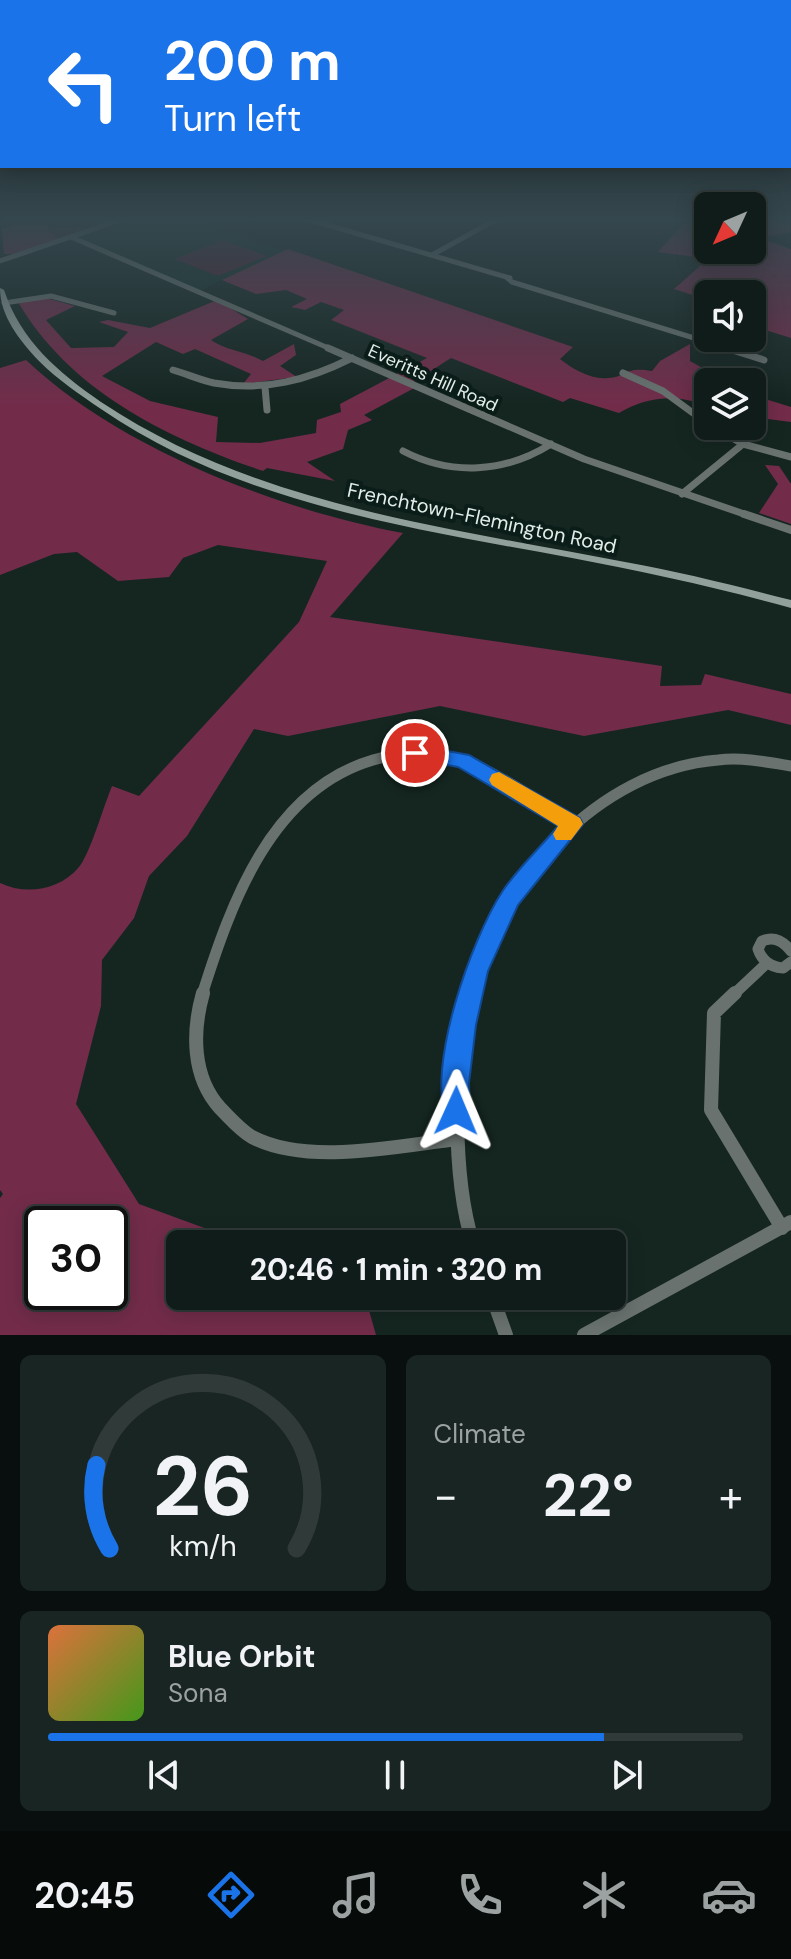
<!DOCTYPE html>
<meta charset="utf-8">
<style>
:root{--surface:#101c19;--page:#192522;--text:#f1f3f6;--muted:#9ca1a2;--line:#303a38;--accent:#1a73e8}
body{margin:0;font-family:"DM Sans",sans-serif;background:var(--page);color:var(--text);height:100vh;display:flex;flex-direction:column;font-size:30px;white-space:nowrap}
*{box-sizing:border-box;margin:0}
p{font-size:26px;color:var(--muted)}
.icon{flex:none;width:44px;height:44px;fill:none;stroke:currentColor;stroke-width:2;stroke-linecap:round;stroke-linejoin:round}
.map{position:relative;height:1335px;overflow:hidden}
.panel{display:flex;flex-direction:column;gap:20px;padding:20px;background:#090f0e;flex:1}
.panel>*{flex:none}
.banner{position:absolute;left:0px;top:0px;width:792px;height:168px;box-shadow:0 4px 20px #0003,0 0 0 2px var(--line);background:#1a73e8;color:#fff;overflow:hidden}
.needle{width:52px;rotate:226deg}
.buttons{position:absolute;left:694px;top:192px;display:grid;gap:16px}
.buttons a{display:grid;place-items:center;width:72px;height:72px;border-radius:12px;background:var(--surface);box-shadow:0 4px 20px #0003,0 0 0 2px var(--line);font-size:40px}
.speed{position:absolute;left:24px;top:1206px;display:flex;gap:16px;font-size:40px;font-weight:700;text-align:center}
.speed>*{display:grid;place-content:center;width:104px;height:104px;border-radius:50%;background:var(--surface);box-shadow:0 4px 20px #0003,0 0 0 2px var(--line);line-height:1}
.speed .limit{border:4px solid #111;border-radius:12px;background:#fff;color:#111}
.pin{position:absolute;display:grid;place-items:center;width:68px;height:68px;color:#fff;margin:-34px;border:4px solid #fff;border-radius:50%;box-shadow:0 2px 8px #0007}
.me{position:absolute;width:88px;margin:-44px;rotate:1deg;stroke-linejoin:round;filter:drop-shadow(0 0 6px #0008)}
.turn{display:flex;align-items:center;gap:28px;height:168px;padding:0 32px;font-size:36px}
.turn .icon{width:104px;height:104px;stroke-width:2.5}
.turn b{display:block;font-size:56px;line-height:68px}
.big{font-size:60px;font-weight:700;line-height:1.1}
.panel .card{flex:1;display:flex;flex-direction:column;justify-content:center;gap:12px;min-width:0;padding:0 28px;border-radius:12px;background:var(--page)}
.panel .dial{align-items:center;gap:0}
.dial svg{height:208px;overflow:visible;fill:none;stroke:var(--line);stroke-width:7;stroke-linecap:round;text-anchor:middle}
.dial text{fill:var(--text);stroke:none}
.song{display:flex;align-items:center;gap:24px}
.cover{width:96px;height:96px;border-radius:12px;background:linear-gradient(135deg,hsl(20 70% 55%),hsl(100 70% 35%))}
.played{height:8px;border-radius:4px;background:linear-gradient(90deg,var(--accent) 80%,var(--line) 80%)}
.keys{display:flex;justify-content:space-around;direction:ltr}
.heat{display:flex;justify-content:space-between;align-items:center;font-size:44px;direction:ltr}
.panel .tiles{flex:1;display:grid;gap:20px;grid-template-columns:1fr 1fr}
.card:last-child{grid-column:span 2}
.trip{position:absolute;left:166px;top:1230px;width:460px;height:80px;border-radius:12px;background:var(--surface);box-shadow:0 4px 20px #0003,0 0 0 2px var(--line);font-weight:700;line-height:80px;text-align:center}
.dock{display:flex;height:128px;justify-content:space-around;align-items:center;background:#060b0a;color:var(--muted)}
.dock .icon{width:56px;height:56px}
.dock .active{color:var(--accent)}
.dock b{font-size:36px;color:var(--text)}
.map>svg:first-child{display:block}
</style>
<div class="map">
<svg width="791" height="1335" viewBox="0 0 791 1335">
<rect width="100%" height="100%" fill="#152621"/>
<path fill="#142f27" d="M 123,219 L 192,219 L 284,251 L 199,291 L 75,238 Z"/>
<path fill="#521e33" d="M 4,219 L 117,219 L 61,239 L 2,229 Z
M 223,240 L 267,256 L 218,276 L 175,259 Z"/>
<path fill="#722c4a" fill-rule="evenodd" d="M 752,219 L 791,221 L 791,232 L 758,238 L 791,249 L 791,338 L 752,326 L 752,294 L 708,294 L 708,300 L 674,289 L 701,265 L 696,257 L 658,252 L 687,220 L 708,223 L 708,250 L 752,250 Z
M 35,220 L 49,225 L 48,231 L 61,239 L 15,254 L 4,254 L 2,229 Z
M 288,249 L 573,347 L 560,359 C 573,369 591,380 608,378 C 627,377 624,366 652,371 L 660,361 L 690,344 L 690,361 L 728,382 L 708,382 L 708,407 C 680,393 646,396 619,413 L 570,398 L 563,402 L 451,358 L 412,383 L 418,386 L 364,415 L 372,420 L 348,430 L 343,449 L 307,462 L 335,481 L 267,468 L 263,471 C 168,439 70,391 18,302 L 39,296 L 75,306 L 46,320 L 71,348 L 114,347 L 128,332 L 99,322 L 108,320 L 150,328 L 217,300 L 248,319 L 211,340 C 227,351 245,351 263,361 L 294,344 L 296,355 L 280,366 L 297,377 L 243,384 L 251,374 L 195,349 L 183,354 L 156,342 L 102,376 L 150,401 L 218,417 L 216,442 L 260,443 L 316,433 L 317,420 L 341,412 L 340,404 L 427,358 L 331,320 L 344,310 L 321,302 L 305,310 L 291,307 L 307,299 L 286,290 L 256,294 L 222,280 Z
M 26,360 C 119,448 278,510 403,533 L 330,617 L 662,666 L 660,686 L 701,685 L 705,674 L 791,694 L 791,725 L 728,710 L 584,736 L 440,706 L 288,736 L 254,729 L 187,836 L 149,876 L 134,918 L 102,960 L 101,1006 L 76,1104 L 139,1204 L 248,1244 L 180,1244 L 180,1296 L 365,1296 L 376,1335 L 0,1335 L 0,1198 L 3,1194 L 0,1190 L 0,883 C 25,895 59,891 79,867 C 90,854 104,805 112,786 L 139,796 L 299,622 L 327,561 L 218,545 L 183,558 L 169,577 L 118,581 L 77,552 L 54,554 L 0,575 L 0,368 ZM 110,1224 L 110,1292 L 42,1292 L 42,1224 Z
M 752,395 L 791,407 L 791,422 L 752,417 Z
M 765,465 L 779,466 L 791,484 L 791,524 L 759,513 L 778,484 Z"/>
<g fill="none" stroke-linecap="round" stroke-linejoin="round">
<path stroke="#6f2947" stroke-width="2" d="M 672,219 L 708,225
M 752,227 L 791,227"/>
<path stroke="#69726f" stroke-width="5" d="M 307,219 L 510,278
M 71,237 L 333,350
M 432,255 L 497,219
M 0,261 L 123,219
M 506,277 L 512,282 L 733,350
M 4,303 L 51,296 L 114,313"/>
<path stroke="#69726f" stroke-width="7" d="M 328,348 L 584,459 L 750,516
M 726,348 L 764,360
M 173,370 C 187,374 200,380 214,383 C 264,392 308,380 352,358
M 623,373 L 663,391 L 708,424
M 265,387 L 267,410
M 710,426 L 743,444 L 791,457
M 403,451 C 451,476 505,473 551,444
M 682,494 L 743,444"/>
<path stroke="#69726f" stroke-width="8" d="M 744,514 L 791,530"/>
<path stroke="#69726f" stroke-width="11" d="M 791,951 C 783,941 774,936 762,941 L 758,949 C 762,961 770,967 783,968 L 791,962
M 202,995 C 231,903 271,790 373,760 C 401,752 429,751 457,759 C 499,772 536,800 573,824
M 469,995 C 498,884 596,770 718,760 C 742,757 767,762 791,766
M 733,995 L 767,963"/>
<path stroke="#69726f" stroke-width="14" d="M 203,993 C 192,1032 192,1077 220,1108 C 230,1118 240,1130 252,1137 C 307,1166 397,1146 457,1139
M 470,993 C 453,1062 452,1176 473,1244
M 735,993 L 714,1013 L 711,1110 L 782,1228
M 492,1296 L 506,1335
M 584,1335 L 791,1222"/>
<path fill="#92a09b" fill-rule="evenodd" d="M 0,219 L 4,219 L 0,223 Z
M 0,288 L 4,290 C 21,341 58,372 101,402 C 257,506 446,527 625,562 C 681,572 736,586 791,600 L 791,608 C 719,588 646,572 572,558 C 411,528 239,504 101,409 C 79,394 58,380 39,361 C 20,341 0,316 0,288 Z"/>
</g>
<linearGradient id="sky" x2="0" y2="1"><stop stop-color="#0c1512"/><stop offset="0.54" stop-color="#35474e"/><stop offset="1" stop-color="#35474e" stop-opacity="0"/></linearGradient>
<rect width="791" height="406" fill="url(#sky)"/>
<path fill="#1a73e8" stroke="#114b97" stroke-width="2" d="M 415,745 L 469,755 L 580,818 L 583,824 L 518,905 L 488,971 L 476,1025 L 469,1083 L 470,1111 L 466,1121 L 456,1124 L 447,1121 C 425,1068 472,938 502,892 C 517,869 540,848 558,826 L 458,767 L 408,758 L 405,753 L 408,747 Z"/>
<path fill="#f59e0b" d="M 499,772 L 580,818 L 583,824 L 571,840 L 556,840 L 553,834 L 558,826 L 492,785 L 489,780 L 492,774 Z"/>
<g text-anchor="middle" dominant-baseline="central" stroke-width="8" stroke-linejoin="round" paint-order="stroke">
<g font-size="18" fill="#e2ede9" stroke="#0b1d18">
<text transform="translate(433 378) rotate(24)">Everitts Hill Road</text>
</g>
<g font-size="20" fill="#e2ede9" stroke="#0b1d18">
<text transform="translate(482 518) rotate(12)">Frenchtown-Flemington Road</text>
</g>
</g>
</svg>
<div class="buttons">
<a><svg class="needle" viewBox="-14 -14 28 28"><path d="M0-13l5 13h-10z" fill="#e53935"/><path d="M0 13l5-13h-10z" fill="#9ca1a2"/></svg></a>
<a><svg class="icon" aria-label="sound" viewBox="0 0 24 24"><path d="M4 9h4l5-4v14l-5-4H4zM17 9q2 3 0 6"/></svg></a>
<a><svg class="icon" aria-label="layers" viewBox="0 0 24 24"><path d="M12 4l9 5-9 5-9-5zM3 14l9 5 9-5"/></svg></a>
</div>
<div class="speed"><div class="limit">30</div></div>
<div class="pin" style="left:415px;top:753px;background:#d93025"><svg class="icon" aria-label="arrive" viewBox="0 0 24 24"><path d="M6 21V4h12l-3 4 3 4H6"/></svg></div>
<svg class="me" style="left:456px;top:1111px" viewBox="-20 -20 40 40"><path d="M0-17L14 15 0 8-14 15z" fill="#1a73e8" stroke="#fff" stroke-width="4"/></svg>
<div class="trip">20:46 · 1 min · 320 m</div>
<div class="banner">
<div class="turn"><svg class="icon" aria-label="left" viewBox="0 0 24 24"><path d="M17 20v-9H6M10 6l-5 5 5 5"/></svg><div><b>200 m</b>Turn left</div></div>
</div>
</div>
<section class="panel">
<div class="tiles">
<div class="card dial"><svg viewBox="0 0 100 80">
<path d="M14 69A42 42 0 1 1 86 69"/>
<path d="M14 69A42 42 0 0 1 9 37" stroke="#1a73e8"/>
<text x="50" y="56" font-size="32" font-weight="700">26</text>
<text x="50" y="72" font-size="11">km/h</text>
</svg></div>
<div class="card"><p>Climate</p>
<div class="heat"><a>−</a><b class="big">22°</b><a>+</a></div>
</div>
<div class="card">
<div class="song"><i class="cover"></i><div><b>Blue Orbit</b><p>Sona</p></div></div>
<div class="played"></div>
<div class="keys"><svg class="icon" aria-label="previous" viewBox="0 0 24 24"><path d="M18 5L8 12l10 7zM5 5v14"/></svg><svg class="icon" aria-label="pause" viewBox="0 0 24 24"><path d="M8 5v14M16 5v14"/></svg><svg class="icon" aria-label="next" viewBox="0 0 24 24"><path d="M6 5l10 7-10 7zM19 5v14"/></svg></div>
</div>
</div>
</section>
<nav class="dock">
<b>20:45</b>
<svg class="icon active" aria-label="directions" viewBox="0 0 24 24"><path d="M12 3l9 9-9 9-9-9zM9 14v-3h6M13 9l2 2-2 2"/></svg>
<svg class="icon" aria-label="music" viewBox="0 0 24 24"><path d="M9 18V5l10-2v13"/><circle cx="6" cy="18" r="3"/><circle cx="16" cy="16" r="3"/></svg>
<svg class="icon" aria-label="phone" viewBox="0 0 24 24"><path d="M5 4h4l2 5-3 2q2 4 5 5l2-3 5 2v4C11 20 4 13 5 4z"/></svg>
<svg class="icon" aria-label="climate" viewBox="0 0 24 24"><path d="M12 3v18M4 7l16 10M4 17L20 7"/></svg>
<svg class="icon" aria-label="car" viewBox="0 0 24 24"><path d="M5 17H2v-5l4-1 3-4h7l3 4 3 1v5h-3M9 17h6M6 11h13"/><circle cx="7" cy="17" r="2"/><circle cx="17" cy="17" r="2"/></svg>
</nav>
